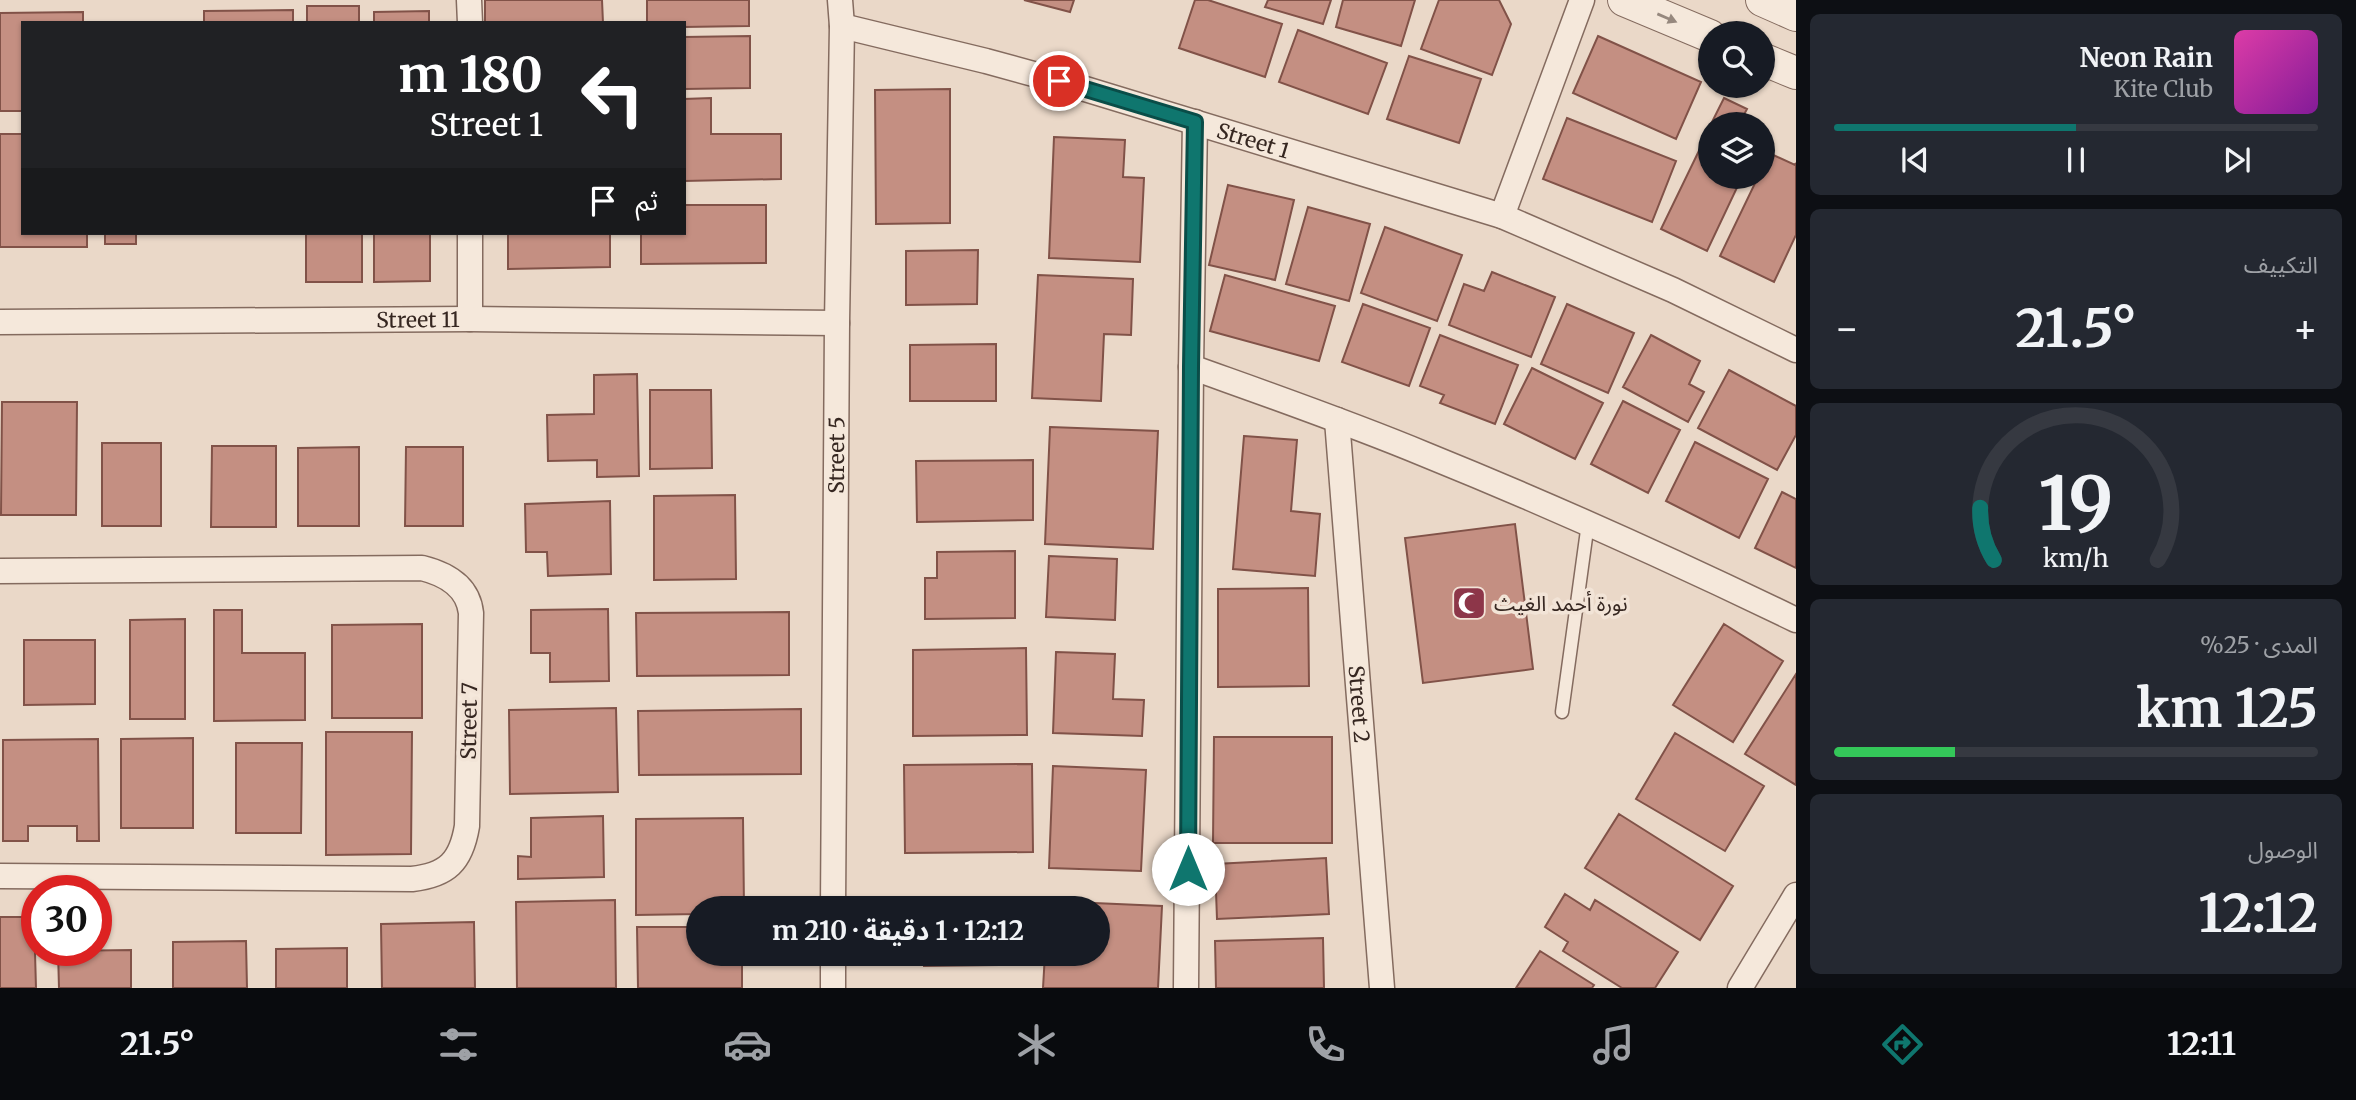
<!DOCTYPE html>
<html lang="ar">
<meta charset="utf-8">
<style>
:root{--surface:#171b24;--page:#242831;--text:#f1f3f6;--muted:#9ea1a6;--line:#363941;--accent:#0f766e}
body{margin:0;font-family:Merriweather,"Noto Sans Arabic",serif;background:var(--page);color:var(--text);direction:rtl;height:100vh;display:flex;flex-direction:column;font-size:26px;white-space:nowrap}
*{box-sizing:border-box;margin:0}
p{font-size:23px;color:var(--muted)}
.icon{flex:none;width:38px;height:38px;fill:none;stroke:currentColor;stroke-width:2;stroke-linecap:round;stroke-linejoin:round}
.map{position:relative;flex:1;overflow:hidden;direction:ltr}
.sheet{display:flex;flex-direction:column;gap:14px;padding:14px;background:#0d0f14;width:560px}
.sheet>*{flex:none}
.top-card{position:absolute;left:21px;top:21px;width:665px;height:214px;border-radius:0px;box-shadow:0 2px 5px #0004;direction:rtl;background:#202124;color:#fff;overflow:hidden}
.buttons{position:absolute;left:1698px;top:21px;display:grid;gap:14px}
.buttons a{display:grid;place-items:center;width:77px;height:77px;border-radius:50%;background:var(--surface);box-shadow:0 2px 5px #0004;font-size:35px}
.speed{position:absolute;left:21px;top:875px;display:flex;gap:14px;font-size:35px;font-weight:700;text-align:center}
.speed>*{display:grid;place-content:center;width:91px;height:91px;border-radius:50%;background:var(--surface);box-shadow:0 2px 5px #0004;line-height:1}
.speed .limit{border:10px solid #d22;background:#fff;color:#111}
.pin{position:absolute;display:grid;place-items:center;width:60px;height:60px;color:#fff;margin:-30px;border:4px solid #fff;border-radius:50%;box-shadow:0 2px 7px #0007}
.me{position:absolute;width:77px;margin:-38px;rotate:0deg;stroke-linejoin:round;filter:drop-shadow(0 0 5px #0008)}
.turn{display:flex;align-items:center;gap:24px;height:147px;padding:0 28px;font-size:32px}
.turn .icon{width:91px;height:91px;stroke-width:2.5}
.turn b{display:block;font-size:49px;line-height:60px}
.then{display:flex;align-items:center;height:66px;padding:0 28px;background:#0003;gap:14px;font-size:26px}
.big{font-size:52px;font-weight:700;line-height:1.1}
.sheet .widget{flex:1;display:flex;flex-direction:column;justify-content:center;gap:10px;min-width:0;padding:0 24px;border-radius:10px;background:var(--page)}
.sheet .dial{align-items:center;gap:0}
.dial svg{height:182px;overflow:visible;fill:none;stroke:var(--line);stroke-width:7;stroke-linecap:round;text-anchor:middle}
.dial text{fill:var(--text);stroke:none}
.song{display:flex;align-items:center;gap:21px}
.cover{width:84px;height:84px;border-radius:10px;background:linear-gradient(135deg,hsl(320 70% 55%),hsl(290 70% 35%))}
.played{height:7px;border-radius:4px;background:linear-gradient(90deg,var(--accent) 50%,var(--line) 50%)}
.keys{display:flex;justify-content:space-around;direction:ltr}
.heat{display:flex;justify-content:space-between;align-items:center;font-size:38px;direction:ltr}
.charge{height:10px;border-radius:5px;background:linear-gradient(90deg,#34c759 25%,var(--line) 0)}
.trip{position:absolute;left:686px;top:896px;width:424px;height:70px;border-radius:35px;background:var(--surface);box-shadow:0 2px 5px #0004;font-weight:700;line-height:70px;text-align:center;direction:rtl}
.dock{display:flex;height:112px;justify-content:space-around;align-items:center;background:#090b0e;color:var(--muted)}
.dock .icon{width:49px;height:49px}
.dock .on{color:var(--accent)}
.dock b{font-size:32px;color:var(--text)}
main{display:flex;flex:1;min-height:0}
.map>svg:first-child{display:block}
</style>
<main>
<section class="sheet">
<div class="widget">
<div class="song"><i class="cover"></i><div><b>Neon Rain</b><p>Kite Club</p></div></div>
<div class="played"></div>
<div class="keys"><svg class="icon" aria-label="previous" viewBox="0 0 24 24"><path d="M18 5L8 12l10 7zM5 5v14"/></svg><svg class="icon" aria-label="pause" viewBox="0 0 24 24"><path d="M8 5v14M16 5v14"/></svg><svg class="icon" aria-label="next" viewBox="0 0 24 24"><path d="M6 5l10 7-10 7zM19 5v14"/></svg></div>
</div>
<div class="widget"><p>التكييف</p>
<div class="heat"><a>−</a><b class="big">21.5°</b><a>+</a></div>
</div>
<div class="widget dial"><svg viewBox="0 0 100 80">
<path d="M14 69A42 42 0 1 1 86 69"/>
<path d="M14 69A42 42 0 0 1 8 46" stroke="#0f766e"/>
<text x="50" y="56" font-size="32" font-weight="700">19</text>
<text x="50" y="72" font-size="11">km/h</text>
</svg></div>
<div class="widget"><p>المدى · 25%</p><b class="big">125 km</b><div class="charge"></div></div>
<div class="widget"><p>الوصول</p><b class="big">12:12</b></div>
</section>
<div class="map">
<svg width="1796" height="988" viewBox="0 0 1796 988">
<rect width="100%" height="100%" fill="#ead8c8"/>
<path fill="#c48f82" stroke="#815248" stroke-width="2" d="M 485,0 L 602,0 L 603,23 L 485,23 Z
M 647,0 L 749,0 L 749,26 L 684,27 L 684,23 L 647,23 Z
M 1024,0 L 1074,0 L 1070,12 Z
M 1195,0 L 1208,0 L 1282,24 L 1265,77 L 1179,48 Z
M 1268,0 L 1331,0 L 1323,24 L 1265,7 Z
M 1343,0 L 1415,0 L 1401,46 L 1336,27 Z
M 1439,0 L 1499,0 L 1511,24 L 1492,75 L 1421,49 Z
M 307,6 L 359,6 L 359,23 L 307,23 Z
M 293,10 L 293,23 L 204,23 L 204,11 Z
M 429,11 L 429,23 L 374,23 L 374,12 Z
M 83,12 L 83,23 L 23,23 L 23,111 L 0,111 L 0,13 Z
M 1298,30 L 1387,63 L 1368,114 L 1279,82 Z
M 750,36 L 750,88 L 684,89 L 684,37 Z
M 1598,36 L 1701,82 L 1676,139 L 1573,93 Z
M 1409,56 L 1481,79 L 1459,143 L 1387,119 Z
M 950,89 L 950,223 L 876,224 L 875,90 Z
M 711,98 L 711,134 L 781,134 L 781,179 L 684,181 L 684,99 Z
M 1724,98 L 1747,109 L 1739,124 L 1711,124 Z
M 1567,118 L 1676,161 L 1652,222 L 1543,179 Z
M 1710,128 L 1710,177 L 1742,177 L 1707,251 L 1661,229 Z
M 0,134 L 23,134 L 23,233 L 87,233 L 87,247 L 0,247 Z
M 1054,137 L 1125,140 L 1123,177 L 1144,178 L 1140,262 L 1049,258 Z
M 1769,153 L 1795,165 L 1796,163 L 1796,235 L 1774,282 L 1720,256 L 1758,177 L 1762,177 L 1762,168 Z
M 1228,185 L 1294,200 L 1275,280 L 1209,265 Z
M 684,205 L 766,205 L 766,263 L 641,264 L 641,233 L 684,233 Z
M 1308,207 L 1370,224 L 1349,301 L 1286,284 Z
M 1385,227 L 1462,255 L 1437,321 L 1361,293 Z
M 105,233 L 136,233 L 136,244 L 105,244 Z
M 306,233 L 362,233 L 362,282 L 306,282 Z
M 374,233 L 430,233 L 430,281 L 374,282 Z
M 508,233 L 610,233 L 610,267 L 508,269 Z
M 978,250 L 977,304 L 906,305 L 906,251 Z
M 1492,272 L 1555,297 L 1531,357 L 1449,325 L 1464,284 L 1484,291 Z
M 1038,275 L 1133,279 L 1131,335 L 1104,334 L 1101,401 L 1032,398 Z
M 1225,275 L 1335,306 L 1319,361 L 1210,331 Z
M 1363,304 L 1430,328 L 1409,386 L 1342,362 Z
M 1567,304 L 1634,333 L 1608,393 L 1541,364 Z
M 1440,335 L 1518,365 L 1495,424 L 1440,403 L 1444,395 L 1420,386 Z
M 1651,335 L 1700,361 L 1689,384 L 1704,392 L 1688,422 L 1623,387 Z
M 996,344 L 996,401 L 910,401 L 910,345 Z
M 1532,368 L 1603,403 L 1575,459 L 1504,424 Z
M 1729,370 L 1796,406 L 1796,435 L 1777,470 L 1698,428 Z
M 637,374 L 639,476 L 597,477 L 597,460 L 548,461 L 547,415 L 594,414 L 594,375 Z
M 650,390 L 711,390 L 712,468 L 650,469 Z
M 1623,401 L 1680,430 L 1648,493 L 1591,464 Z
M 2,402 L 77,402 L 76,515 L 1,515 Z
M 1050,427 L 1158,431 L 1153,549 L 1045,544 Z
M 1244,436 L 1297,440 L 1291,511 L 1320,514 L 1315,576 L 1233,569 Z
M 1695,442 L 1768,479 L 1739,538 L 1666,501 Z
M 102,443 L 161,443 L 161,526 L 102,526 Z
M 212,446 L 276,446 L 276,527 L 211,527 Z
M 359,447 L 359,526 L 298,526 L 298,448 Z
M 406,447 L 463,447 L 463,526 L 405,526 Z
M 1033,460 L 1033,520 L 917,522 L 916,461 Z
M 1782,492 L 1796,499 L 1796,568 L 1755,548 Z
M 735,495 L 736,579 L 654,580 L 654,496 Z
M 610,501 L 611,574 L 548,576 L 547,552 L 526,552 L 525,504 Z
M 1515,524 L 1533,669 L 1423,683 L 1405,538 Z
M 1015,551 L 1015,618 L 925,619 L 925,578 L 937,578 L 937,552 Z
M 1049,556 L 1117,559 L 1115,620 L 1046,617 Z
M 1308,588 L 1309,686 L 1218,687 L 1218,589 Z
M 608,609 L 609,681 L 550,682 L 550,653 L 531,653 L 531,610 Z
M 214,610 L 242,610 L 242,653 L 305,653 L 305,720 L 214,721 Z
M 789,612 L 789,675 L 637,676 L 636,613 Z
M 185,619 L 185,719 L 130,719 L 130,620 Z
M 422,624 L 422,718 L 332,718 L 332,625 Z
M 1724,624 L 1783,661 L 1733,742 L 1673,705 Z
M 24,640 L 95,640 L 95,704 L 24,705 Z
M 1026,648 L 1027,735 L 913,736 L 913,650 Z
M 1056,652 L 1115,654 L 1113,699 L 1144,700 L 1142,736 L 1053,733 Z
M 1796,674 L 1796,785 L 1745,754 Z
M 616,708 L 618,792 L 510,794 L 509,710 Z
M 801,709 L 801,774 L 639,775 L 638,711 Z
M 326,732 L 412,732 L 411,854 L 326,855 Z
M 1675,733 L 1764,786 L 1725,851 L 1636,799 Z
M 1214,737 L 1332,737 L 1332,843 L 1213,843 Z
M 193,738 L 193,828 L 121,828 L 121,739 Z
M 98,739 L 99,841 L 77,841 L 77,826 L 28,826 L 28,841 L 3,841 L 3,740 Z
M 236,743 L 302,743 L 301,833 L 236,833 Z
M 1032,764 L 1033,852 L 905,853 L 904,765 Z
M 1053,766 L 1146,770 L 1141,871 L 1049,868 Z
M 1619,814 L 1733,886 L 1700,940 L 1585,868 Z
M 603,816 L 604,877 L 518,879 L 518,856 L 531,857 L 531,818 Z
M 743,818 L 744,908 L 698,908 L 698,914 L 636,915 L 636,819 Z
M 1326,858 L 1329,914 L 1217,919 L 1215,864 Z
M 1565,894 L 1590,910 L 1595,900 L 1678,952 L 1655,988 L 1622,988 L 1563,951 L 1568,942 L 1545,927 Z
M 615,900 L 616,988 L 517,988 L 516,902 Z
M 1048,901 L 1162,906 L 1158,988 L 1043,988 L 1045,954 L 1097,954 L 1097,908 L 1047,908 Z
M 0,917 L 34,917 L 36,988 L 0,988 Z
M 474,922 L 475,988 L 382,988 L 381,924 Z
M 637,927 L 698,927 L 698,954 L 742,954 L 742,988 L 638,988 Z
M 1323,938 L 1324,988 L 1216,988 L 1215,941 Z
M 246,941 L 247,988 L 173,988 L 173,942 Z
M 347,948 L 347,988 L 276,988 L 276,949 Z
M 131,950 L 131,988 L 59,988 L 58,951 Z
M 1540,951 L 1594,985 L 1592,988 L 1516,988 Z
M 923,954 L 998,954 L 998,965 L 924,966 Z"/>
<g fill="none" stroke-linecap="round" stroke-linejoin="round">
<g stroke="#846b5f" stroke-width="15">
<path id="service" d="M 1562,712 L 1588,523"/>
</g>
<g stroke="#846b5f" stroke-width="27">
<g id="minor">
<path d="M 469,0 L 470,23"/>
<path id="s1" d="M 842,26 L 986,61 L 1059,81 L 1502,216 L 1673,290 L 1796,350"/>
<path d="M 1502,216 L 1582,0"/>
<path d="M 470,233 L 470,319"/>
<path id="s2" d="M 0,322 L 470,319 L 837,323"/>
<path d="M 1191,367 C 1269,395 1347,422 1424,454 C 1550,505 1674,561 1796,620"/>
<path id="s3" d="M 1337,420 L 1382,988"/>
<path d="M 0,571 L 422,568 C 446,574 468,586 471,613 L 467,826 C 461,862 447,875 412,879 L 0,876"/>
<path id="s4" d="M 833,908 L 837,323 L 842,26 L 840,0"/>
<path d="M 833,988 L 833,954"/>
<path d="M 1186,988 L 1191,367 L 1195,122"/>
<path d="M 1740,988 L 1796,895"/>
</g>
</g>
<g stroke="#846b5f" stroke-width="34">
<path id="tertiary" d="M 1624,0 L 1710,36
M 1762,0 L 1796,15
M 1762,59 L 1796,73"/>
</g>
<use href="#service" stroke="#f5e8db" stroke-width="12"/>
<use href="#minor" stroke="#f5e8db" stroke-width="24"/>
<use href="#tertiary" stroke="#f5e8db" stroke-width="32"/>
</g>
<defs><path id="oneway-solid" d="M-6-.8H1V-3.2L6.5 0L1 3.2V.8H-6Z" transform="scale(1.75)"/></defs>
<use fill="#96887e" href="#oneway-solid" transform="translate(1667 18) rotate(23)"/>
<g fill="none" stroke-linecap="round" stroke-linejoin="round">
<g stroke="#0a4d48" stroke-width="18">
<path id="route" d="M 1059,81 L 1195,122 L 1191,367 L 1188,869"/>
</g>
<use href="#route" stroke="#0f766e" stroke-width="12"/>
</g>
<defs>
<g id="mosque-square" transform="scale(1.75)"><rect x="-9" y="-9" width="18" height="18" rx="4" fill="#8d3649" stroke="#f2e4d7"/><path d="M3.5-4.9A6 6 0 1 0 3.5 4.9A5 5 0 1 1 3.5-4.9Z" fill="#fff"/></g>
</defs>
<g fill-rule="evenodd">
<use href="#mosque-square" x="1469" y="603"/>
</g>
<g text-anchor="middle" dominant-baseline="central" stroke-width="7" stroke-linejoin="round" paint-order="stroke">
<g font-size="21" fill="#362721" stroke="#f2e4d7">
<text stroke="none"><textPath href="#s1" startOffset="427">Street 1</textPath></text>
<text stroke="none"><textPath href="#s2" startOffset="418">Street 11</textPath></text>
<text stroke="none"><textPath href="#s4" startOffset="453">Street 5</textPath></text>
<text stroke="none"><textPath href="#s3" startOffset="285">Street 2</textPath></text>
<text transform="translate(469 721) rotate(-89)">Street 7</text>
</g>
<g font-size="21" fill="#362721" stroke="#f2e4d7" text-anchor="start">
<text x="1494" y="603">نورة أحمد الغيث</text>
</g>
</g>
</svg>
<div class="buttons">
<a><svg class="icon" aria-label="search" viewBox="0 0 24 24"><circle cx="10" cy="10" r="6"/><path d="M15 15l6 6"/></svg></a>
<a><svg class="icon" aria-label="layers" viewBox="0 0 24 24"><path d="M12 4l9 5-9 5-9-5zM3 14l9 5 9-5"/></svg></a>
</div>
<div class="speed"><div class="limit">30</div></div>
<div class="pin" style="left:1059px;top:81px;background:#d93025"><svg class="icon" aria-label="arrive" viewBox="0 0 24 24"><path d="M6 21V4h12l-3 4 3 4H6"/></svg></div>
<svg class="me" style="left:1188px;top:869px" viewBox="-20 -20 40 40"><circle r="19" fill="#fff"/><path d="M0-13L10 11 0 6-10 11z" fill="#0f766e"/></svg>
<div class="trip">12:12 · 1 دقيقة · 210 m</div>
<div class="top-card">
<div class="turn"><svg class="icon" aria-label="left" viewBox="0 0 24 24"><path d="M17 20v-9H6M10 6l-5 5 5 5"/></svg><div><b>180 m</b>Street 1</div></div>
<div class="then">ثم<svg class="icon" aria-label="arrive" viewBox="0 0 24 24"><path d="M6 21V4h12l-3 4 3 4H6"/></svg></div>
</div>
</div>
</main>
<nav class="dock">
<b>12:11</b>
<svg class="icon on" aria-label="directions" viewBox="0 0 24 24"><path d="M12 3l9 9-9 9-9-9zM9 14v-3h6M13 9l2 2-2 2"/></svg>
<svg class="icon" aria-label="music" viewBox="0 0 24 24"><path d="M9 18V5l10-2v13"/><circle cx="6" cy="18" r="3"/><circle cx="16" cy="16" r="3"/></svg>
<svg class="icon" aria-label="phone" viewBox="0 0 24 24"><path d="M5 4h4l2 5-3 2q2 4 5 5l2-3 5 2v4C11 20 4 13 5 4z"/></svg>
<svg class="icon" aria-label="climate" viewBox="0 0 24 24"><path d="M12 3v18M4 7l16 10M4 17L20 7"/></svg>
<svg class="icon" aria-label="car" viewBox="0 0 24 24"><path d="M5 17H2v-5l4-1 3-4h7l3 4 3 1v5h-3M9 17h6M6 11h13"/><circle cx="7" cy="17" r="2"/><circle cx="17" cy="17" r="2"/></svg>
<svg class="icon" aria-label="filters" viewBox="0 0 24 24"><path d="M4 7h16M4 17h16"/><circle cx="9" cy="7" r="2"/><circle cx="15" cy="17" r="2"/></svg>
<b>21.5°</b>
</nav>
